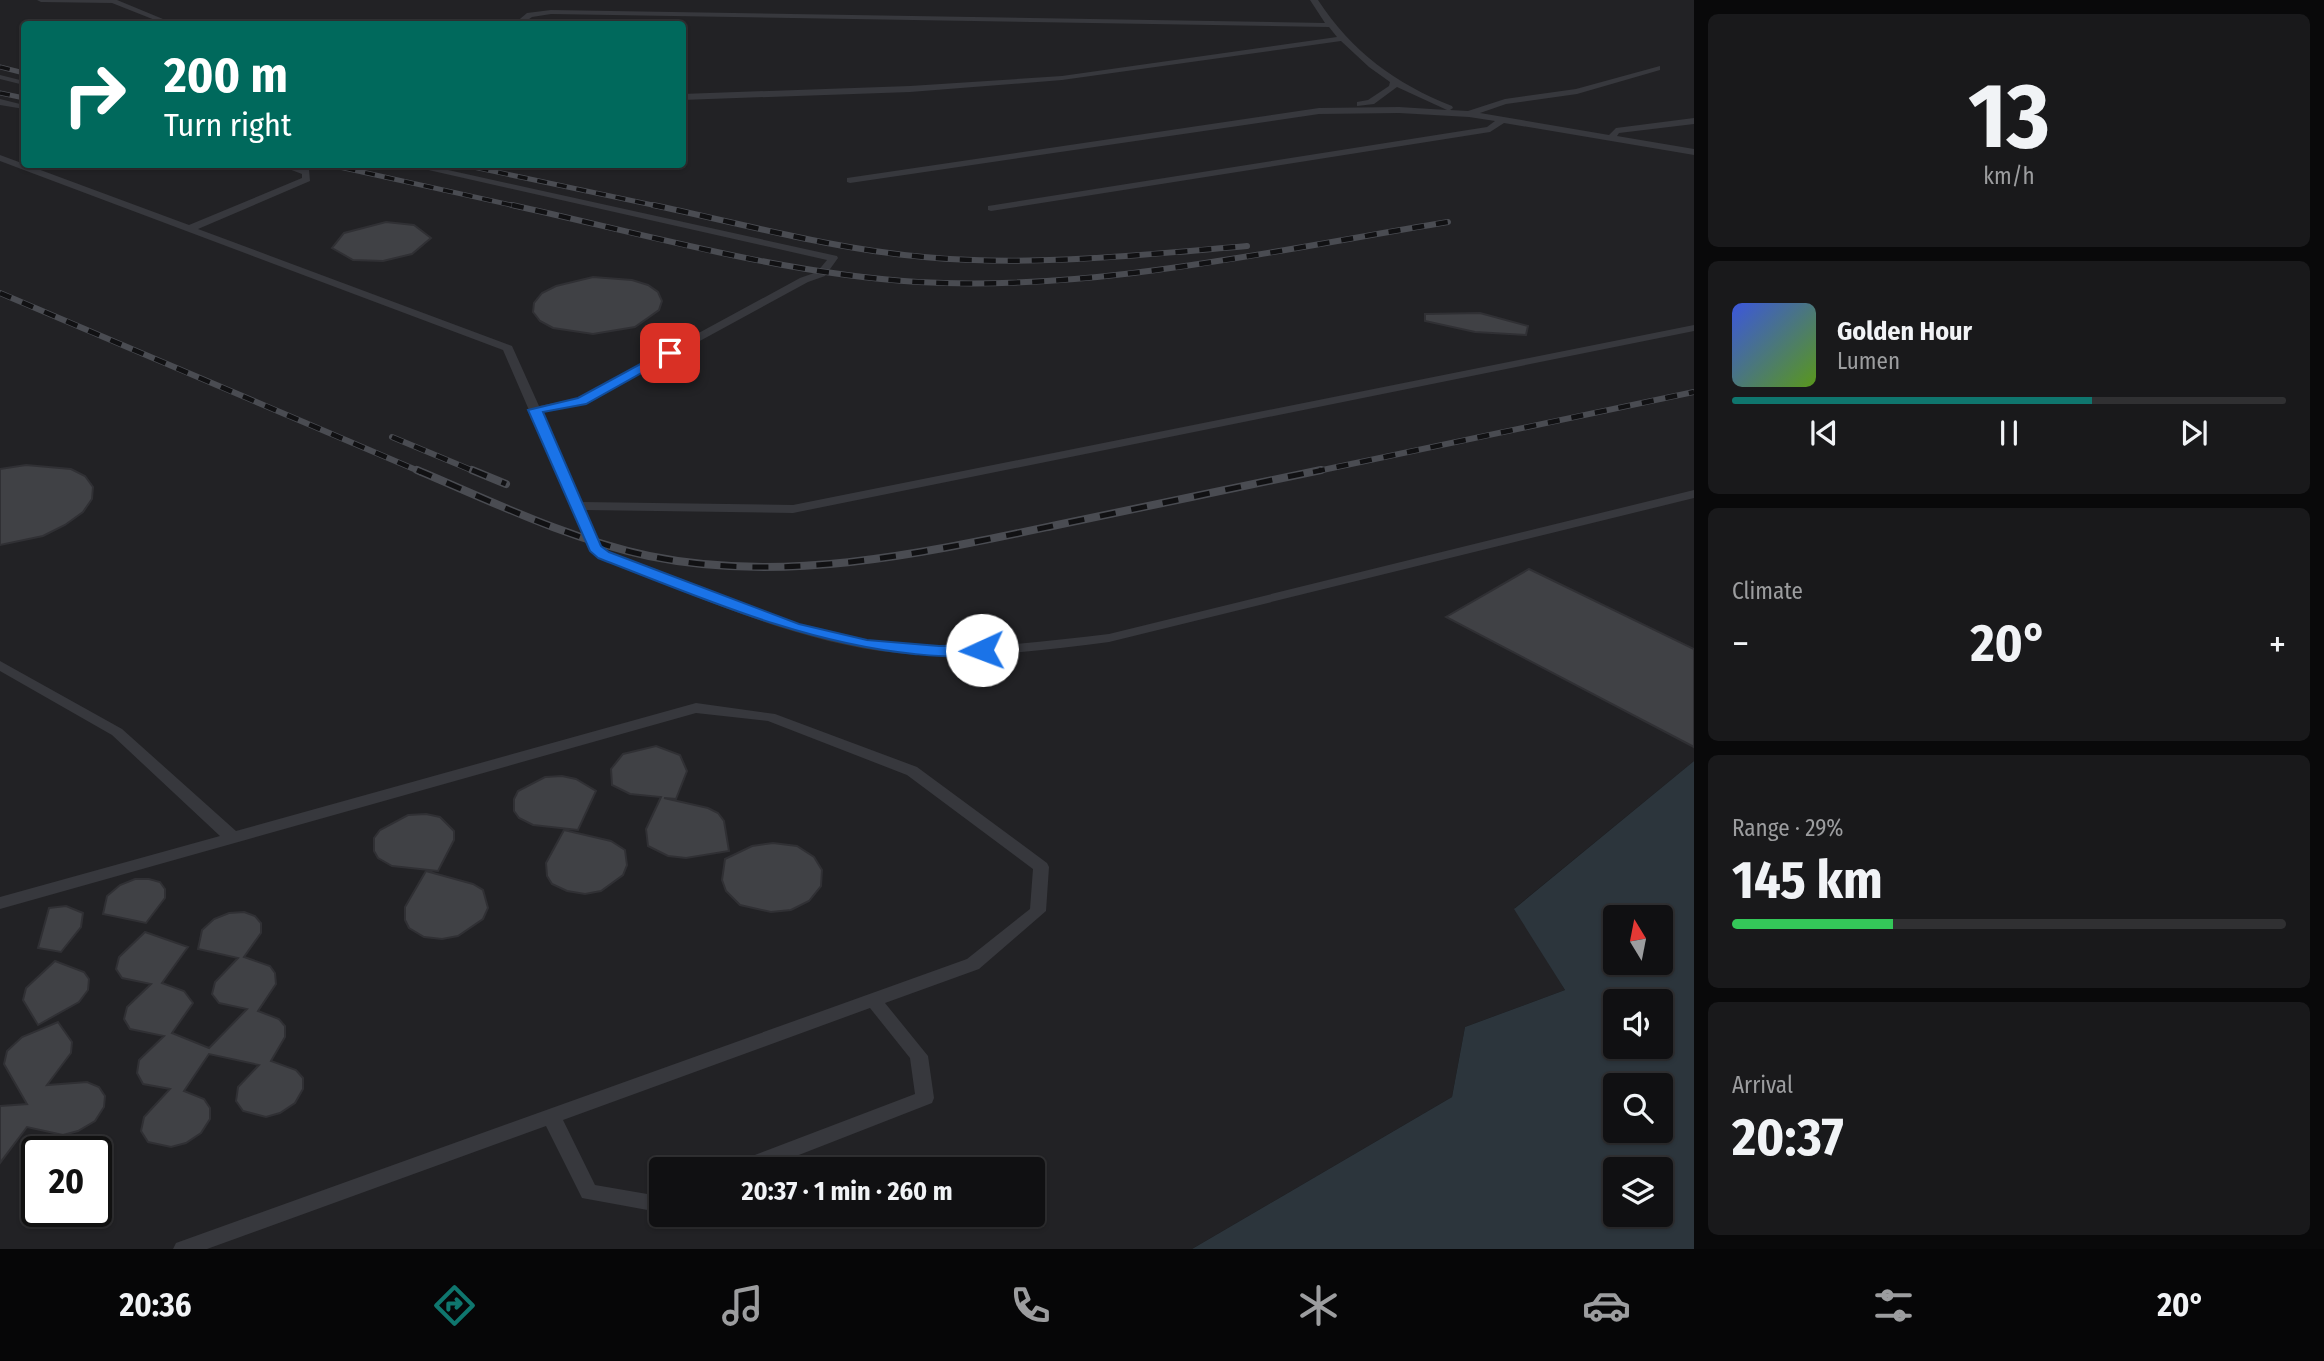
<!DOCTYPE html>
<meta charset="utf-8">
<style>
:root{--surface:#101012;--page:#19191b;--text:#f1f3f6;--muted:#9c9d9f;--line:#303032;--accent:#0f766e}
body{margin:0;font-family:"Fira Sans Condensed",sans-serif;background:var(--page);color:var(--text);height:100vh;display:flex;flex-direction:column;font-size:26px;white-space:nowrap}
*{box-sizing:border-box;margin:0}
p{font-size:23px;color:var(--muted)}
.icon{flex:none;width:38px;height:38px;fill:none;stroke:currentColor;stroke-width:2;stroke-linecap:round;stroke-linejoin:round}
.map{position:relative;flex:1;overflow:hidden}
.drawer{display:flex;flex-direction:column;gap:14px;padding:14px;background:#09090a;width:630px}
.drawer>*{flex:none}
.top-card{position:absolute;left:21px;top:21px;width:665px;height:147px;border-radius:7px;box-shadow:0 2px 5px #0004,0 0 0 2px var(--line);background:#00695c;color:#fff;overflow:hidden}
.needle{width:46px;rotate:350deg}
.controls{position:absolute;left:1603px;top:905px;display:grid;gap:14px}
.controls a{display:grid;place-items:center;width:70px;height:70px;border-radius:7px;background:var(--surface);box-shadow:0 2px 5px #0004,0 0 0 2px var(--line);font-size:35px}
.speed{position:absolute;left:21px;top:1136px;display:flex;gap:14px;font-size:35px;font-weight:700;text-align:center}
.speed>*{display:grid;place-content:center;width:91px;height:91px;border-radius:50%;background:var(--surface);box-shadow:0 2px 5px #0004,0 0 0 2px var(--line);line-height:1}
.speed .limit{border:4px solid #111;border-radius:10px;background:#fff;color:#111}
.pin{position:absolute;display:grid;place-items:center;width:60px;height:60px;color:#fff;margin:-30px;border-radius:14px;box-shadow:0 4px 10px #0006}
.me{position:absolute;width:77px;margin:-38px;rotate:268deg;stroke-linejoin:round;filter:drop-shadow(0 0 5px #0008)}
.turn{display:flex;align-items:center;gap:24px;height:147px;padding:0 28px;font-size:32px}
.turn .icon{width:91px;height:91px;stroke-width:2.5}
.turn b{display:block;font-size:49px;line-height:60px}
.big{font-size:52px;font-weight:700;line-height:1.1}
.drawer .card{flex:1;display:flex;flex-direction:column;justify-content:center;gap:10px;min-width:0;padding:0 24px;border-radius:10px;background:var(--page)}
.drawer .dial{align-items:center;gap:0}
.dial b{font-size:91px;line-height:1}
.song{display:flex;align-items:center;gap:21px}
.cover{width:84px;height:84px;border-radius:10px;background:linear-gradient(135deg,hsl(230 70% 55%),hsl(90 70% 35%))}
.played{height:7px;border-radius:4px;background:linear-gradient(90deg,var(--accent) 65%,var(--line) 65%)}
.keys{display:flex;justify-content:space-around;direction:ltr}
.heat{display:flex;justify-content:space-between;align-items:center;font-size:38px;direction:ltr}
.charge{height:10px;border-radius:5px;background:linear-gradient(90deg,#34c759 29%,var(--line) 0)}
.trip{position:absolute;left:649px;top:1157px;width:396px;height:70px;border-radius:7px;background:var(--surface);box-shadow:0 2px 5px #0004,0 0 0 2px var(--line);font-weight:700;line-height:70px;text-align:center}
.dock{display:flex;height:112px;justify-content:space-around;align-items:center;background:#060607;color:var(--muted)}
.dock .icon{width:49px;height:49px}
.dock .current{color:var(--accent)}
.dock b{font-size:32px;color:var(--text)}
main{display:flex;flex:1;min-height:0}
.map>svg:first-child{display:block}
</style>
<main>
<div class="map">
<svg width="1694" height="1249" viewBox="0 0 1694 1249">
<rect width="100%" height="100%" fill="#161618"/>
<path fill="#222225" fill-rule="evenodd" d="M 0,0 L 1694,0 L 1694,761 L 1515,908 L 1565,990 L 1465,1027 L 1452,1097 L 1192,1249 L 0,1249 ZM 24,24 L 682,24 L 682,164 L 24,164 ZM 37,1152 L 96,1152 L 96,1211 L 37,1211 ZM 662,1169 L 1032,1169 L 1032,1214 L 662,1214 Z"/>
<path fill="#2c353c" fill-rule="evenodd" d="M 1694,761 L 1694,1249 L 1192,1249 L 1452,1097 L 1465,1027 L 1565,990 L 1514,909 ZM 1615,917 L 1661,917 L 1661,962 L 1615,962 ZM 1615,1001 L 1661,1001 L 1661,1046 L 1615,1046 ZM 1615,1085 L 1661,1085 L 1661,1130 L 1615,1130 ZM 1615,1169 L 1661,1169 L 1661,1214 L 1615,1214 Z"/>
<path fill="#404145" stroke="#303034" stroke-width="2" d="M 386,222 L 414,225 L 431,238 L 412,254 L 383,261 L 353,260 L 332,248 L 344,233 Z
M 593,277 L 632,280 L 648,285 L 658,292 L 662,301 L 659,310 L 635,327 L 593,334 L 553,328 L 540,321 L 533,312 L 534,303 L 542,293 L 556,286 Z
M 1480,313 L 1528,326 L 1526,335 L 1475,332 L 1425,321 L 1425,314 Z
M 26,465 L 71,469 L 85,476 L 93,487 L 92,499 L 83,512 L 65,525 L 43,536 L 0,545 L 0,469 Z
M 1529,569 L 1694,649 L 1694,747 L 1446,617 Z
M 656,746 L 680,755 L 687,771 L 676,799 L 664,798 L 708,808 L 718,813 L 724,821 L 729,851 L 686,858 L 668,856 L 648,846 L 646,829 L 661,797 L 630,794 L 612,785 L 611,769 L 623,754 Z
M 562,776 L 576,779 L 596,791 L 578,830 L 533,825 L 519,818 L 514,811 L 514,799 L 518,791 L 545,777 Z
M 426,814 L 440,817 L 454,831 L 454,840 L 438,871 L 392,866 L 378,858 L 374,851 L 374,838 L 380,830 L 408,815 Z
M 564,830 L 611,841 L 625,850 L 627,865 L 623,875 L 601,891 L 585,894 L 567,891 L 552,884 L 547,876 L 546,863 Z
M 773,843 L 797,846 L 814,857 L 822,870 L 821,886 L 809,901 L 791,910 L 771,912 L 740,905 L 726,891 L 722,880 L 725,859 L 752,846 Z
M 426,871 L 473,884 L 483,890 L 488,908 L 483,919 L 458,936 L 442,939 L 424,937 L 409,928 L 405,920 L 405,907 Z
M 135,879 L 149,879 L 160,882 L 165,889 L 165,898 L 146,923 L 103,914 L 107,896 L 120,885 Z
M 66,906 L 83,913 L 81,927 L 61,952 L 38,948 L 49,908 Z
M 244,912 L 255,916 L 261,923 L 261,933 L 244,957 L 270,966 L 275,973 L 276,984 L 258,1011 L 279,1019 L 285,1026 L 285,1037 L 271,1061 L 296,1070 L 303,1078 L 303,1089 L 295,1103 L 280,1113 L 266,1117 L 243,1111 L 236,1101 L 238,1087 L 259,1065 L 209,1054 L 184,1091 L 204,1099 L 210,1108 L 210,1119 L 201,1133 L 186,1143 L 171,1147 L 148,1142 L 141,1131 L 144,1117 L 170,1089 L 143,1084 L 137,1073 L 139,1060 L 164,1036 L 130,1029 L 124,1019 L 127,1007 L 151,984 L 122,978 L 116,969 L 119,957 L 145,932 L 188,947 L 162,983 L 184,991 L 193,1003 L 172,1033 L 209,1048 L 247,1009 L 219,1003 L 212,994 L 215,982 L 238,958 L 198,949 L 202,930 L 214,919 L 229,913 Z
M 55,961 L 84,972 L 89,979 L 88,990 L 79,1002 L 38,1025 L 23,1000 L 26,988 Z
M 58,1022 L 72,1042 L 71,1053 L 47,1085 L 87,1082 L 99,1087 L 105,1096 L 104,1107 L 95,1121 L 78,1131 L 63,1135 L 27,1127 L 0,1163 L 0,1106 L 27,1104 L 4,1064 L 7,1051 L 22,1037 Z"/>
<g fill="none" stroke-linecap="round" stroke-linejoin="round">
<path fill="#37383d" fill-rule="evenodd" d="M 37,0 L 117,0 L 175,24 L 165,24 L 112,3 L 41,2 Z
M 1310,0 L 1318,0 C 1351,51 1396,84 1452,106 L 1453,108 L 1450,110 L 1468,111 L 1505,99 L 1576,89 L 1660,66 L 1660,70 L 1577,94 L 1506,104 L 1480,113 L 1609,135 L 1616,128 L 1694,118 L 1694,124 L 1619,133 L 1617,136 L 1694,149 L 1694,155 L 1504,123 L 1490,132 L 991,211 L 988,210 L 988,206 L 1487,127 L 1495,121 L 1469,117 L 1399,113 L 1319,114 L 850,183 L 847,182 L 847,178 L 1319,108 L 1399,107 L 1447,110 L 1397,87 L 1374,104 L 1357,106 L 1357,102 L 1368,100 L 1389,86 L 1390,82 L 1369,67 L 1341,41 L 1062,80 L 910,92 L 682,100 L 682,94 L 910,86 L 1062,76 L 1337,37 L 1329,27 L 551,14 L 532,17 L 522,24 L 514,24 L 527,13 L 551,10 L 1325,23 Z
M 0,75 L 24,81 L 24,85 L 0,79 Z
M 0,99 L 24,105 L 24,109 L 0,105 Z
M 0,155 L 189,225 L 302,178 L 302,174 L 276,164 L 291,164 L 309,170 L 310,181 L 198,229 L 512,346 L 539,406 L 579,398 L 800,278 L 817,272 L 827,260 L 402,164 L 421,164 L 837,256 L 838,258 L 825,276 L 808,282 L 586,403 L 542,412 L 582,502 L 793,505 L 1694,325 L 1694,331 L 793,513 L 585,510 L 601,546 L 609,552 C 702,588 797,634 897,644 C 968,652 1039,642 1109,634 L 1694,490 L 1694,498 L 1109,642 C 1039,651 968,660 897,653 C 793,642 695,595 599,558 L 590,551 L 503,350 L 0,161 Z
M 0,661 L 122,729 L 236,831 L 696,703 L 775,714 L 917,767 L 1047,863 L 1049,867 L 1046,911 L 979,969 L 885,1003 L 928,1056 L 934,1098 L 932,1103 L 763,1169 L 731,1169 L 734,1163 L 915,1094 L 910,1058 L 870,1008 L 563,1120 L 595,1185 L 653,1195 L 662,1192 L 662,1209 L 653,1211 L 582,1198 L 546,1126 L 207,1249 L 173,1249 L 176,1243 L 967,959 L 1030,909 L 1033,869 L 907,775 L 768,721 L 696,713 L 0,909 L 0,897 L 220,836 L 112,735 L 0,671 Z"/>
<g stroke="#4a4c52" stroke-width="5">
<path id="rail-far2" d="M 0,67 L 24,73
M 0,93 L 24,98
M 326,164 L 520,207
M 459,164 L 662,207"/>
</g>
<g stroke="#4a4c52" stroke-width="6">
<path id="rail-far1" d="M 512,205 C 643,234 784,274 918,282 C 1094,292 1275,250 1448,222
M 653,205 C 743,224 833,249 924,257 C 1032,267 1139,255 1247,246
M 0,293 L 421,472
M 392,437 L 476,472
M 1313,472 L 1694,392"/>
</g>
<g stroke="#4a4c52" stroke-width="8">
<path id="rail" d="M 417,470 C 493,502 568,539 649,556 C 785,584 924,553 1057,525 C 1145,507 1233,488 1321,470
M 472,470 L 506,484"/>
</g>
<use href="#rail-far2" stroke="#111113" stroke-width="3.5" stroke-dasharray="10" stroke-linecap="butt"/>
<use href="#rail-far1" stroke="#111113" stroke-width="4.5" stroke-dasharray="12" stroke-linecap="butt"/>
<use href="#rail" stroke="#111113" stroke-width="5" stroke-dasharray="16" stroke-linecap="butt"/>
</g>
<path fill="#1a73e8" stroke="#114b97" stroke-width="2" d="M 666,350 L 677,353 L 586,404 L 543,412 L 601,546 L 609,552 L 799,624 L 867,640 L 939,646 L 982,645 L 991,650 L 988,653 C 965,659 937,656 914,654 C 803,643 702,598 598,558 L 590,551 L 528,410 L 578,398 Z"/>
</svg>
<div class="controls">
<a><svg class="needle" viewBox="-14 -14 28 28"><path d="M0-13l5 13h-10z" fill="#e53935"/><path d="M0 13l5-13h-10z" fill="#9c9d9f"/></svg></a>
<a><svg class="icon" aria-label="sound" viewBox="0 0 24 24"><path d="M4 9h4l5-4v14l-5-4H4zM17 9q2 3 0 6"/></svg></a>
<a><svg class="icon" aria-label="search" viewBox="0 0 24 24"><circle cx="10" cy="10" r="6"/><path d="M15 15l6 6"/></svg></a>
<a><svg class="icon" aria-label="layers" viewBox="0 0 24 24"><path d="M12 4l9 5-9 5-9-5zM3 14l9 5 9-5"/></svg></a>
</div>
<div class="speed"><div class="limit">20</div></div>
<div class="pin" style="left:670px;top:353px;background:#d93025"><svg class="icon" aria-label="arrive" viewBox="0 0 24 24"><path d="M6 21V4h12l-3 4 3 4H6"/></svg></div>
<svg class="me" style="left:982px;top:650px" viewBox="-20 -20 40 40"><circle r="19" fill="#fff"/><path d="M0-13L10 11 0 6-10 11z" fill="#1a73e8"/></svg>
<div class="trip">20:37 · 1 min · 260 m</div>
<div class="top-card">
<div class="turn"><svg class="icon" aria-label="right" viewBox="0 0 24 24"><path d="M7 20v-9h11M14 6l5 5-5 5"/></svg><div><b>200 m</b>Turn right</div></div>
</div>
</div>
<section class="drawer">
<div class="card dial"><b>13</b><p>km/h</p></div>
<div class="card">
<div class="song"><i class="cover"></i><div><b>Golden Hour</b><p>Lumen</p></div></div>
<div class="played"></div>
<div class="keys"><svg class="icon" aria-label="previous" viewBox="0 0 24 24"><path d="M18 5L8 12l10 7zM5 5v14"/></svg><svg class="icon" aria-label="pause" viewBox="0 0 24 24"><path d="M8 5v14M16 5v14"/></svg><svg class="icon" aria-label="next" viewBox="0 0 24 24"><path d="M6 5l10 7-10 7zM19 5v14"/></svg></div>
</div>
<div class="card"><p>Climate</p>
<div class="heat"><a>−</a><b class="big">20°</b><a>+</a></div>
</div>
<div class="card"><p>Range · 29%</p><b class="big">145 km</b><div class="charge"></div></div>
<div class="card"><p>Arrival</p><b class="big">20:37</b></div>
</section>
</main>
<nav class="dock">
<b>20:36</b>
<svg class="icon current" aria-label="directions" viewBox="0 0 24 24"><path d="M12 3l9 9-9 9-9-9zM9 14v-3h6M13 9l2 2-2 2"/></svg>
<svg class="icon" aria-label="music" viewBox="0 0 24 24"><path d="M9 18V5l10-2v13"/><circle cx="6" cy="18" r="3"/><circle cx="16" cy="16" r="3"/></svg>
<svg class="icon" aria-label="phone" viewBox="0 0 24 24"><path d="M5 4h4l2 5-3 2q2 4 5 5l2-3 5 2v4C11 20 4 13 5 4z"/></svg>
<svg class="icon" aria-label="climate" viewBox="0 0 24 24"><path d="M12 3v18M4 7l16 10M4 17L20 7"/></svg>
<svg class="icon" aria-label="car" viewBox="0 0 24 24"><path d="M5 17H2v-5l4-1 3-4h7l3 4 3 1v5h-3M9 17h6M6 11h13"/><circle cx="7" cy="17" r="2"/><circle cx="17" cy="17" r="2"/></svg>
<svg class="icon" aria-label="filters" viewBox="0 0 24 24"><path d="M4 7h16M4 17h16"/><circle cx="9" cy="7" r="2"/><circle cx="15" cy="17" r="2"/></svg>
<b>20°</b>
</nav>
